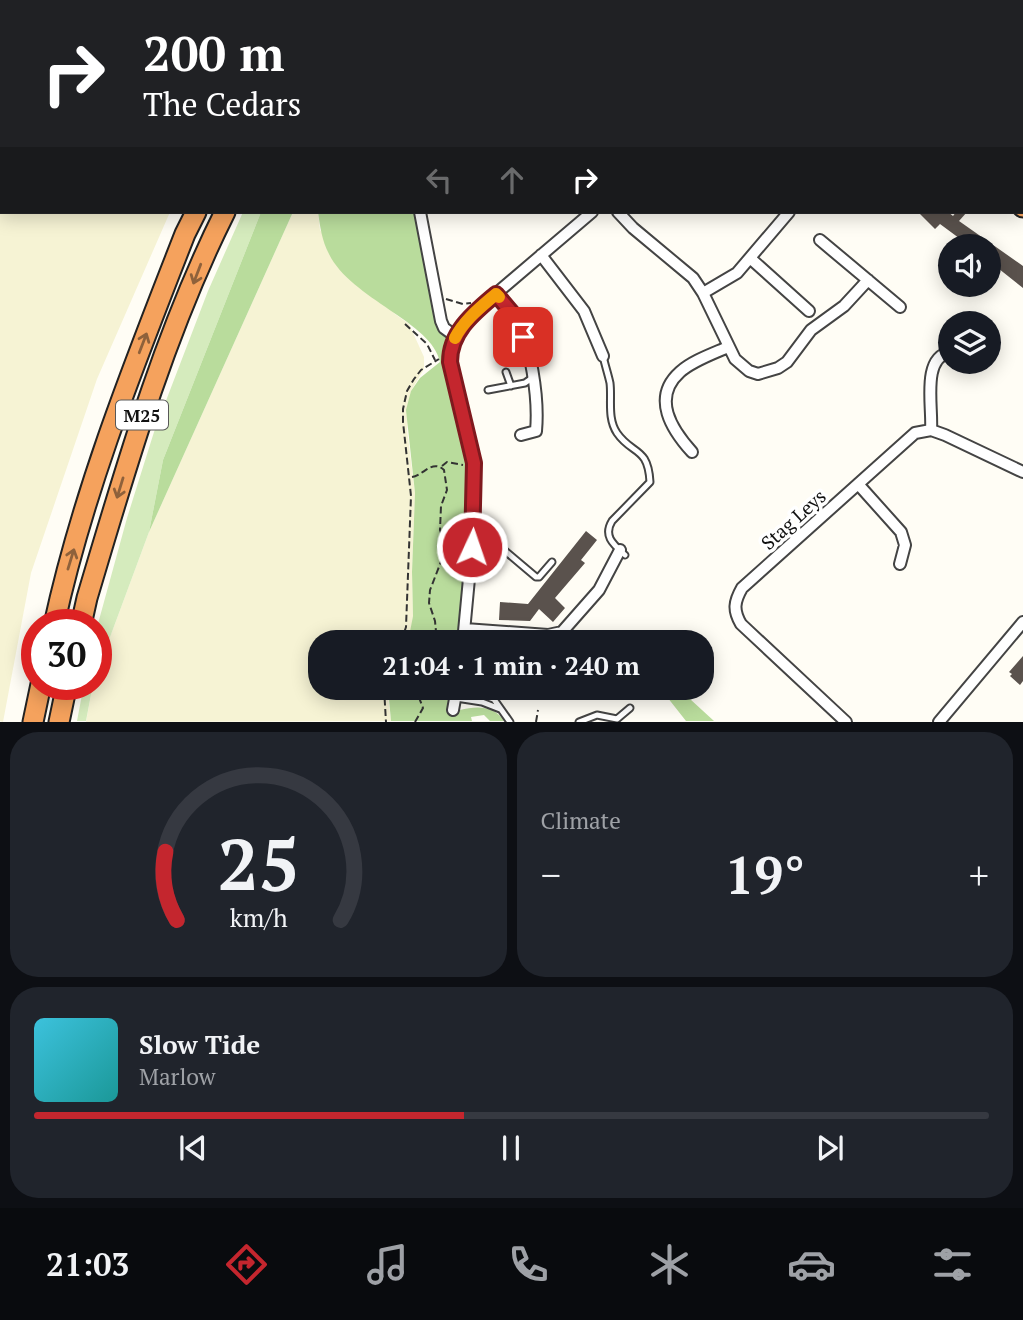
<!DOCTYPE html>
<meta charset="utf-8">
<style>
:root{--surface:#171b24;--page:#20242c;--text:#f1f3f6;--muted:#9ea1a6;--line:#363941;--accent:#c4262e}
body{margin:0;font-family:"PT Serif",serif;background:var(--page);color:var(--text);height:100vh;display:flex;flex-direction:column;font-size:26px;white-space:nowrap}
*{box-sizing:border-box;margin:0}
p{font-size:23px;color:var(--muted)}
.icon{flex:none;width:38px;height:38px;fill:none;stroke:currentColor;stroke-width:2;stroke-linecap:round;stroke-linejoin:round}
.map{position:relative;height:722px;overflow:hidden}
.details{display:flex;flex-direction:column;gap:10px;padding:10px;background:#0d0f14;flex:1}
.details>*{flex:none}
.top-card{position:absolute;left:0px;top:0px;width:1024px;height:214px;box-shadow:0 4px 18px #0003;background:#202124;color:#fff;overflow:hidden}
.buttons{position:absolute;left:938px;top:234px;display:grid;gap:14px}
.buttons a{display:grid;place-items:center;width:63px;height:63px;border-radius:50%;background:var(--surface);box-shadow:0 4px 18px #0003;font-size:35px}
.speed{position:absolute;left:21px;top:609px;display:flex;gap:14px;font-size:35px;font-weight:700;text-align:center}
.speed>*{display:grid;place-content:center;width:91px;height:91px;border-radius:50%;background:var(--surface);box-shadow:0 4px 18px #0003;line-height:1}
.speed .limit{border:10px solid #d22;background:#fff;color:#111}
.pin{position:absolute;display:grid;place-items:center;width:60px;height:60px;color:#fff;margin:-30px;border-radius:14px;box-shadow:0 4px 10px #0006}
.me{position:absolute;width:77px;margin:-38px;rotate:3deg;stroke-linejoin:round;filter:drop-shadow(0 0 5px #0008)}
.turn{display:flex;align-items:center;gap:24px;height:147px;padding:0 28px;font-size:32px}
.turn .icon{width:91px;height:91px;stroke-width:2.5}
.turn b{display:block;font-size:49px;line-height:60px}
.lanes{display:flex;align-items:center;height:66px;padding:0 28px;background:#0003;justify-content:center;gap:35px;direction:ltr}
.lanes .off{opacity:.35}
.big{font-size:52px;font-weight:700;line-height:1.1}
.details .card{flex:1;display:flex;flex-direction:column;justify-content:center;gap:10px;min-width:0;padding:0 24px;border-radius:28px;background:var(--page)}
.details .dial{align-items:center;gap:0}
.dial svg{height:182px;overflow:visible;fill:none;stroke:var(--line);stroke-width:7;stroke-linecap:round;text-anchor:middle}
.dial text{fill:var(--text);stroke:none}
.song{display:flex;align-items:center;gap:21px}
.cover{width:84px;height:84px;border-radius:10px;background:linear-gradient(135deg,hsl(190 70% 55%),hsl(180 70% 35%))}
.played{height:7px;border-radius:4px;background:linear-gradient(90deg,var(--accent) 45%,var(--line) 45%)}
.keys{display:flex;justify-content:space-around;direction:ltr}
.heat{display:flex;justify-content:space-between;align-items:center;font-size:38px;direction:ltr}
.details .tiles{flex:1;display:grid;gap:10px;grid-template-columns:1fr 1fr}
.card:last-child{grid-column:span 2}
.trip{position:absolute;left:308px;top:630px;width:406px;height:70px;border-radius:28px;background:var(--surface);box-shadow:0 4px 18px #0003;font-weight:700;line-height:70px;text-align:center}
.dock{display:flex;height:112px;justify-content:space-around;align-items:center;background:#090b0e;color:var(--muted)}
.dock .icon{width:49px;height:49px}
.dock .current{color:var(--accent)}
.dock b{font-size:32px;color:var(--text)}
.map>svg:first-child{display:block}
</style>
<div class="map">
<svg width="1023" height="722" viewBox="0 0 1023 722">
<rect width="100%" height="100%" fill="#fffdf5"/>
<path fill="#f6f3d4" d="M 0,0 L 137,2 L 2,2 L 2,212 L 170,212 L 97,379 L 31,573 L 3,722 L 0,721 Z
M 293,212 L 318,212 L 320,230 L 395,314 L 409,324 L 424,357 L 424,369 L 411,391 L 407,429 L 415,493 L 412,572 L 413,616 L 410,637 L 408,642 L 320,642 L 320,688 L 387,688 L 391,721 L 86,722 L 93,684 L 96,684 L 96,675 L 149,532 Z"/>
<path fill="#d5ebbd" d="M 243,212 L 261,212 L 163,460 L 149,532 L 96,675 L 96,631 L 127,518 L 154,432 L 208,291 Z
M 84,684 L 93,684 L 86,721 L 77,721 Z"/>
<path fill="#b9dc9c" d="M 261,212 L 293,212 L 149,532 L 163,460 Z
M 318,212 L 416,212 L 437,324 L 448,338 L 446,348 L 448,365 L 473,468 L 460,642 L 408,642 L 413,616 L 412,572 L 415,493 L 406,410 L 411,391 L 420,378 L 440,362 C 432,322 351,299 329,254 C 322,241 320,226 318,212 Z
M 388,688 L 453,688 L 450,703 L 460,710 C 476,706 494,705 504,721 L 490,721 L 484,715 L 471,717 L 472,721 L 391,721 Z
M 660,688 L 678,688 L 714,721 L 686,721 Z"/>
<path fill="#5a524d" d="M 918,212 L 948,212 L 953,216 L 956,212 L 967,212 L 959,221 L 1023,266 L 1023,288 L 989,261 L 989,247 L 959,247 L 963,241 L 940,224 L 935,229 Z
M 586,531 L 597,540 L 581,560 L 585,563 L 555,598 L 565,608 L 553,622 L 539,609 L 530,621 L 499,620 L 500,602 L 528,604 Z
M 1023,656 L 1023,681 L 1020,685 L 1010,676 L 1012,674 L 1009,672 Z"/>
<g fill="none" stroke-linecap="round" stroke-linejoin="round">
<g stroke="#444" stroke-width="9">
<path id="lane" d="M 603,356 C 605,365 608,374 610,383 C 612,399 607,418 617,433 C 632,455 648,446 650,482 L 612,521 C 603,536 613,544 625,555
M 506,372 L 511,386
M 488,390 L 525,383 L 532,378
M 472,547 L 504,550 L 536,577 L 539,577 L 552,562
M 464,688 L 493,699
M 486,688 L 510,722
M 456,698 L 482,702 L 500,709
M 579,722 L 597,715 L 617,719 L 630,708"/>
</g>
<g stroke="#444" stroke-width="14">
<path id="street" d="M 382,0 L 382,2
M 529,0 L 531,2
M 978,0 L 979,2
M 396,2 L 401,0
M 559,2 L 561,0
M 784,2 L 785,0
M 1022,145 L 1023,144
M 420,212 L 441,321 L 444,328 L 455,336
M 618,212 L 633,228 L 693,278 L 703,293 L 735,359 L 749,371 L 758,374 L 778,368 L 787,362 L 811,330 L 844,306 L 868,280
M 820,240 L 900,307
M 541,255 L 584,311 L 603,356
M 750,258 L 809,311
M 703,293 L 737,273 L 789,212
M 496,294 C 502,300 509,307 514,315 C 531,342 539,399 536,431 L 521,435
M 931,430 C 933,407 921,358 950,352
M 692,452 C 672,430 651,398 680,372 C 692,361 712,354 728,347
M 858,484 L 901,532 L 905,545 L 900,564
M 465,629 L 548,635 L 562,632 L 599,590 L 620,550
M 463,642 L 472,547 L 475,471 L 473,453 L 450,362 L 453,342 L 460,329 L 485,303 L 592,212
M 453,710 L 457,688
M 846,722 L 741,624 C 733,610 734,602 742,588 L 915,433 L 931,430 L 945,435 L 1023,472
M 939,722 L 1023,622"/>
</g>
<g stroke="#222" stroke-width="23">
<path id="highway" d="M 767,0 L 769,2
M 303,2 L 304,0
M 333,2 L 334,0
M 1022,206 L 1023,207
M 54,625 C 83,491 135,362 185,234 L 196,212
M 81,625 L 87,598 C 126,467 164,334 225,212
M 33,722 L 41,684
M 59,722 L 67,684"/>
</g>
<path stroke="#333" stroke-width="2" stroke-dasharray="7 3.5" stroke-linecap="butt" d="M 368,0 L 368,2
M 446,299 L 463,304 L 471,303
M 405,324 L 427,344 L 435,360
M 442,466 L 447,462 L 463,465
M 412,477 C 424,475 432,459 444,470 L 447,490 L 441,506 L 440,530 L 445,546 L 444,554 L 430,590 L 429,603 L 435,621 L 437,642
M 401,642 L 406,627 L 411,496 L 403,422 L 403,409 L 407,391 L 414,379 L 421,370 L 439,359
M 384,688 L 386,722
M 415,722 L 423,708 L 418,695 L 420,688
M 536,722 L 538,710"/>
<use href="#lane" stroke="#fff" stroke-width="5"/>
<use href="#street" stroke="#fff" stroke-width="10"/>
<use href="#highway" stroke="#f5a25d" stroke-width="19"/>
</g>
<defs><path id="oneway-shaft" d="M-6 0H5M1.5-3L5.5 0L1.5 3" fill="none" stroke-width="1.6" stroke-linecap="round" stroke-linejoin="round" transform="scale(1.75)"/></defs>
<g stroke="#8e613b">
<use href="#oneway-shaft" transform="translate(197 274) rotate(111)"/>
<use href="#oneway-shaft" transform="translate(143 343) rotate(-69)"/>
<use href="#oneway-shaft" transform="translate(120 488) rotate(107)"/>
<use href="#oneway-shaft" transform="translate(71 559) rotate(-73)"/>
</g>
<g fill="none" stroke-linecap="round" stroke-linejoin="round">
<g stroke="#7f191e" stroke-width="18">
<path id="route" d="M 472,547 L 474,463 L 450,362 C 450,331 475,312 496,294 L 513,314 L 523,337"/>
</g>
<use href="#route" stroke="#c4262e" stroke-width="12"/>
<path stroke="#f59e0b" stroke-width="12" d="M 455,338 C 464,320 481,307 496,294 L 499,297"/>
</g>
<g text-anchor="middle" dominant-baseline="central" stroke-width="7" stroke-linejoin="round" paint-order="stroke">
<rect fill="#fff" stroke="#585858" stroke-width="2" x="116" y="400.5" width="52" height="29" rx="5"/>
<g font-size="18" font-weight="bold" fill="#111">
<text x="142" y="415">M25</text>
</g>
<g font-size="19" fill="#111" stroke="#fff">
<text transform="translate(793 519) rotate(-42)">Stag Leys</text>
</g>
</g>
</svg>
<div class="buttons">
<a><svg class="icon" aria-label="sound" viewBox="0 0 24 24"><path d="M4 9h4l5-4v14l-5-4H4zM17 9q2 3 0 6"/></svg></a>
<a><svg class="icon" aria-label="layers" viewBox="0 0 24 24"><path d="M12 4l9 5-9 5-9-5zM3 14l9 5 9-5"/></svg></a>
</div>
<div class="speed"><div class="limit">30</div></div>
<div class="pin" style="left:523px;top:337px;background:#d93025"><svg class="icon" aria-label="arrive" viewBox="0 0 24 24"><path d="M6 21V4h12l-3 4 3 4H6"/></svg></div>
<svg class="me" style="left:472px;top:547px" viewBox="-20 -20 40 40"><circle r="17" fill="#c4262e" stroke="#fff" stroke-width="3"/><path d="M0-11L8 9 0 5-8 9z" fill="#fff"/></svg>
<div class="trip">21:04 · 1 min · 240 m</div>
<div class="top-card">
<div class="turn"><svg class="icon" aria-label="right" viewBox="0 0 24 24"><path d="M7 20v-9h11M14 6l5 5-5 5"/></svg><div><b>200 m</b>The Cedars</div></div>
<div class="lanes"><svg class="icon off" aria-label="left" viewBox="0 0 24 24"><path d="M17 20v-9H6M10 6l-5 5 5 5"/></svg><svg class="icon off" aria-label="ahead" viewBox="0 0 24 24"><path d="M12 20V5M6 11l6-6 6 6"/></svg><svg class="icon" aria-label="right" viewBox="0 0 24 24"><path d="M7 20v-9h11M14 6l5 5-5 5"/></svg></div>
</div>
</div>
<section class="details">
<div class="tiles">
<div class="card dial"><svg viewBox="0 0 100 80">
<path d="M14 69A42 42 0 1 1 86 69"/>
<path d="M14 69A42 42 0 0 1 9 39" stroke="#c4262e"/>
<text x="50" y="56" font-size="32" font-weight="700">25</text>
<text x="50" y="72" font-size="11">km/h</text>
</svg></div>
<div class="card"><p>Climate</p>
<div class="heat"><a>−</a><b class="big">19°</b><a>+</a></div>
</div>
<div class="card">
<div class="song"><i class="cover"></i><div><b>Slow Tide</b><p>Marlow</p></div></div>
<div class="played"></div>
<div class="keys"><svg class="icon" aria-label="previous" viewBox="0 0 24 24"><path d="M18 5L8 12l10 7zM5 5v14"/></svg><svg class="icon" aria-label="pause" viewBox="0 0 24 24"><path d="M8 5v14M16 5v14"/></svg><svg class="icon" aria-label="next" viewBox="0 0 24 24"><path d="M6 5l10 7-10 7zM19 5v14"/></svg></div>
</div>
</div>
</section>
<nav class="dock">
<b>21:03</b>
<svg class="icon current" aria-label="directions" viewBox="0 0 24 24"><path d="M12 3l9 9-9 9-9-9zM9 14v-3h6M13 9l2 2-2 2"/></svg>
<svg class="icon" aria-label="music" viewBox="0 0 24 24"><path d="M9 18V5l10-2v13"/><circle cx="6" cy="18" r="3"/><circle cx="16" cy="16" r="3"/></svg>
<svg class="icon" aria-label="phone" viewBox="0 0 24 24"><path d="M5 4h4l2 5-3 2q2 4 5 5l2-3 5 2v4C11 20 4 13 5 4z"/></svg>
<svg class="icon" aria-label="climate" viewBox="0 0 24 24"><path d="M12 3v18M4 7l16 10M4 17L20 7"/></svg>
<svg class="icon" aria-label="car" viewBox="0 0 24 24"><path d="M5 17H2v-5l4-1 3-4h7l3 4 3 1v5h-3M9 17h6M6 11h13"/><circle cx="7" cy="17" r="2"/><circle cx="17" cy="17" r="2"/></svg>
<svg class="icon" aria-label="filters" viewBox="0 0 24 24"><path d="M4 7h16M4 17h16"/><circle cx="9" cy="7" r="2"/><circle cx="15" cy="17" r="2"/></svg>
</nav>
